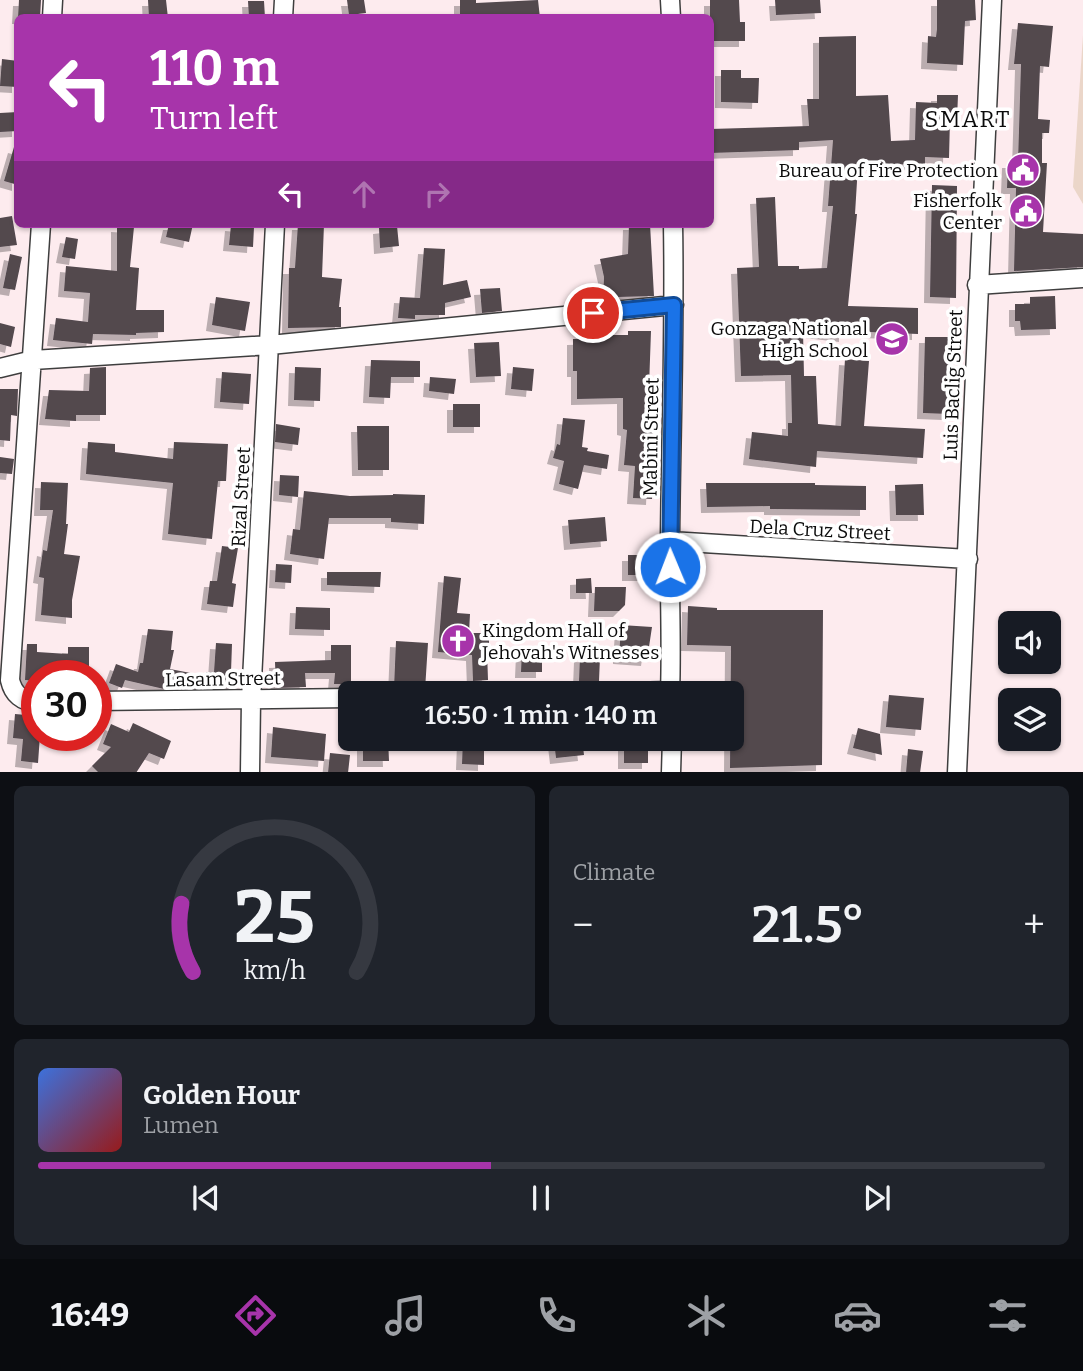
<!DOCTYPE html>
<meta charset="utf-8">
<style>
:root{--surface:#171b24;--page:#20242c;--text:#f1f3f6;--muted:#9ea1a6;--line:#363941;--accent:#a734aa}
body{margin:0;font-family:Bitter,serif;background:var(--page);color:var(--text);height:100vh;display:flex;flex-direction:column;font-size:26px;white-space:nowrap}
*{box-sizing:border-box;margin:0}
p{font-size:23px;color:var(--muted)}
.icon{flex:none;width:38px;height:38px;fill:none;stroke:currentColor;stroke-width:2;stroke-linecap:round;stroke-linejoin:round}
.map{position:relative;height:772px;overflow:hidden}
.drawer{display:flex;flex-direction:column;gap:14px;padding:14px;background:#0d0f14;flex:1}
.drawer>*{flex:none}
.banner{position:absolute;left:14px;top:14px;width:700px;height:214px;border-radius:10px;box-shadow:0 2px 5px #0004;background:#a734aa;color:#fff;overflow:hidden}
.buttons{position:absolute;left:998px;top:611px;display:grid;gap:14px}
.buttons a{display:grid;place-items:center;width:63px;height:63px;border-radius:10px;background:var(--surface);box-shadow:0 2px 5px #0004;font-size:35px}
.speed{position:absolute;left:21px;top:660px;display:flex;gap:14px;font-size:35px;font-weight:700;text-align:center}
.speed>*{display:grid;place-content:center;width:91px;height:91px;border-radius:50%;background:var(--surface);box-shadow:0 2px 5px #0004;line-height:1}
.speed .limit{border:10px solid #d22;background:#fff;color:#111}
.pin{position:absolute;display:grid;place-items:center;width:60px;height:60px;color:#fff;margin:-30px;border:4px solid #fff;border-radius:50%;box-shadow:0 2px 7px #0007}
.me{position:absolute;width:77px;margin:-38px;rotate:359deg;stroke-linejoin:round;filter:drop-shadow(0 0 5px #0008)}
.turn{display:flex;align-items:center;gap:24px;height:147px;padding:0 21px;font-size:32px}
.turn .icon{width:91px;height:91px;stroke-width:2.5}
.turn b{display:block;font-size:49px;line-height:60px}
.lanes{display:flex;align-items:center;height:66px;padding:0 21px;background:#0003;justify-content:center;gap:35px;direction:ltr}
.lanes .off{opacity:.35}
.big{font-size:52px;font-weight:600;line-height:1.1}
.drawer .tile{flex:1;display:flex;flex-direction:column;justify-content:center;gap:10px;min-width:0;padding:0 24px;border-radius:10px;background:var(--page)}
.drawer .dial{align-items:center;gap:0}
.dial svg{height:182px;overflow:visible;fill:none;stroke:var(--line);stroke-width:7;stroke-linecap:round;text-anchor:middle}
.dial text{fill:var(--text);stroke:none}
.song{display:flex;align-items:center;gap:21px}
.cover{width:84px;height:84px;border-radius:10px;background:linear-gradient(135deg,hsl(220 70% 55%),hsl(0 70% 35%))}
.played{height:7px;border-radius:4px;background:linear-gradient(90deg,var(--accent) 45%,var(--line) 45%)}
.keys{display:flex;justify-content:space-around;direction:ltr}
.heat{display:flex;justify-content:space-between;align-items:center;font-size:38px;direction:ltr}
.drawer .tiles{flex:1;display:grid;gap:14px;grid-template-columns:1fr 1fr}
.tile:last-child{grid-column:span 2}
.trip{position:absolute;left:338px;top:681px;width:406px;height:70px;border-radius:10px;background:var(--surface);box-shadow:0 2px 5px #0004;font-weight:600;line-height:70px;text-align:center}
.tab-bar{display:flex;height:112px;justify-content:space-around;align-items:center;background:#090b0e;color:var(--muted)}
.tab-bar .icon{width:49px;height:49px}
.tab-bar .active{color:var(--accent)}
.tab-bar b{font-size:32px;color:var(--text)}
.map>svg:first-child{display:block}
</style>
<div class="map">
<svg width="1083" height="773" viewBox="0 0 1083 773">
<defs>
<filter id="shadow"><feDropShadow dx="-6" dy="6" stdDeviation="0" flood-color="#0004"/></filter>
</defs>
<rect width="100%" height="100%" fill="#fdebee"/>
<path fill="#ebd6c9" d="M 1083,35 L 1083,204 L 1073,187 Z"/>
<path fill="#52484e" filter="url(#shadow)" d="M 19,0 L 41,0 L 40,18 L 18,18 Z
M 148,0 L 166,0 L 168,18 L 149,18 Z
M 347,0 L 364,0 L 366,13 L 349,15 Z
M 460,0 L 476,0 L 476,3 L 538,0 L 540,18 L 460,18 Z
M 710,0 L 739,0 L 740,22 L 745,22 L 745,41 L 710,41 Z
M 775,0 L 820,0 L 821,13 L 776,15 Z
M 937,0 L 975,0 L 976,20 L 965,21 L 963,65 L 927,63 L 928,36 L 936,37 L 937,29 Z
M 248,1 L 264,1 L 265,18 L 249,18 Z
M 1018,23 L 1053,26 L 1049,67 L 1040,66 L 1038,119 L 1050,120 L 1049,133 L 1042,133 L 1042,163 L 1047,163 L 1043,232 L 1083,234 L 1083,267 L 1014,271 L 1016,188 L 1007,188 L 1008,162 L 1018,162 L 1021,64 L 1014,64 Z
M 856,36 L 856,96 L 888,95 L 891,141 L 915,140 L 916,102 L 937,103 L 937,95 L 958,95 L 957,119 L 950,119 L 949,158 L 925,157 L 925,164 L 858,165 L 855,214 L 857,214 L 848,306 L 918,308 L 918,334 L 845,331 L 845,336 L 803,331 L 804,376 L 816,376 L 818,424 L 841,426 L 845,359 L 869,361 L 864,426 L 925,429 L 923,458 L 817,451 L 816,467 L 749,459 L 752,432 L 788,436 L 788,423 L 792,423 L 791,375 L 741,376 L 737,268 L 759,267 L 756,198 L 775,197 L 778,266 L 799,266 L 799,269 L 827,268 L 833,206 L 828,206 L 833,140 L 799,142 L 799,150 L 710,153 L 710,129 L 809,126 L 807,99 L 819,99 L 819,37 Z
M 2,59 L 18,61 L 18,87 L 0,86 Z
M 721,70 L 741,70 L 741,78 L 759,78 L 758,103 L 721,102 Z
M 18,112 L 18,131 L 0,132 L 0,113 Z
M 14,147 L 18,148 L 18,185 L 4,181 Z
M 932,185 L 957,186 L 956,298 L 930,297 Z
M 12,216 L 17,245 L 0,247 L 0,218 Z
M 169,224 L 193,224 L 189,242 L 166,237 Z
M 298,224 L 324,224 L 322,277 L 342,279 L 339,307 L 341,307 L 341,327 L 288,328 L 289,268 L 295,268 Z
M 629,224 L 650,224 L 654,296 L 617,297 L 617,299 L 603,301 L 604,277 L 600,259 L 628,254 Z
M 231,225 L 254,227 L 253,247 L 229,245 Z
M 117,226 L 134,227 L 130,267 L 139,268 L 136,310 L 164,310 L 164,332 L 136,333 L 136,335 L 93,334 L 92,344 L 53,340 L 56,318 L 88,322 L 90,293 L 64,291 L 66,266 L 117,271 Z
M 397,226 L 399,246 L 380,248 L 379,228 Z
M 66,237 L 78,239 L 75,259 L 62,257 Z
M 424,248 L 445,249 L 443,285 L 467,280 L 471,297 L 445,303 L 445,315 L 415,315 L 415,319 L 398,318 L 400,297 L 420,298 Z
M 10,254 L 22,257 L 15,290 L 3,288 Z
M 500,288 L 502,311 L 482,313 L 480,289 Z
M 1055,296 L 1056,329 L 1021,330 L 1020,321 L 1015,321 L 1015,304 L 1030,304 L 1030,297 Z
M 216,297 L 250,302 L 245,331 L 212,325 Z
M 0,323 L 15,327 L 11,347 L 0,344 Z
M 628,331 L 651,331 L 648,415 L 654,416 L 649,477 L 653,478 L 652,499 L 633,498 L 635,466 L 624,465 L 627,430 L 623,429 L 623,398 L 577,399 L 577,371 L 573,371 L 573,339 L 608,338 L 608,335 L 628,335 Z
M 925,337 L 951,337 L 949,414 L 923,413 Z
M 499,342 L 501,376 L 476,377 L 474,343 Z
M 371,360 L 420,361 L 420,377 L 391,377 L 390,398 L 369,397 Z
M 106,367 L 106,415 L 76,415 L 76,421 L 45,419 L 49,390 L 89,391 L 90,368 Z
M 295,367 L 321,368 L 320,401 L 294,400 Z
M 513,367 L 534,369 L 532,391 L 511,389 Z
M 222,372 L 251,374 L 249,404 L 220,402 Z
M 430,377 L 456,379 L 454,394 L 429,391 Z
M 0,389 L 18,389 L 17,416 L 11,415 L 10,441 L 0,440 Z
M 453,404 L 480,404 L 480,427 L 453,427 Z
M 563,418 L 585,420 L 582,447 L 588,448 L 587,451 L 609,455 L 607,469 L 584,465 L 578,489 L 559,484 L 564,461 L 553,458 L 557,444 L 560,445 Z
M 276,424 L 300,428 L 298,445 L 275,442 Z
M 357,426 L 389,426 L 389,470 L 358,470 Z
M 88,442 L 115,444 L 115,452 L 173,459 L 174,442 L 228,444 L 226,481 L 218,481 L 212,539 L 168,534 L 173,483 L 86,474 Z
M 0,457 L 14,459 L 12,474 L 0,473 Z
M 280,475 L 299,476 L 298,497 L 279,495 Z
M 41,482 L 68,483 L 66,524 L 68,524 L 64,554 L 80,556 L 72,600 L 72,618 L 41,615 L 44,578 L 39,577 L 43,550 L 47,551 L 53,510 L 40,510 Z
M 706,483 L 815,483 L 815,485 L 866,486 L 866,510 L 770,509 L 770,506 L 707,507 Z
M 923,484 L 924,515 L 896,515 L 895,485 Z
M 304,491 L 350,496 L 393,495 L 393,494 L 425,495 L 424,524 L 391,522 L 391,518 L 329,518 L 324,559 L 290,554 L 293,529 L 300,530 Z
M 605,517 L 607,541 L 570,544 L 568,520 Z
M 222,546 L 238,548 L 232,583 L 236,584 L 233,607 L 207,604 L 210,581 L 217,581 Z
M 628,555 L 651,555 L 650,575 L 628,575 Z
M 276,564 L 292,565 L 291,583 L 275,582 Z
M 327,572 L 381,572 L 380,587 L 327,585 Z
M 444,576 L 461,578 L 457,613 L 470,614 L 469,633 L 489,633 L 489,651 L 487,651 L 488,680 L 473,681 L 472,655 L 438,652 Z
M 591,578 L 592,593 L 576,593 L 576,579 Z
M 595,587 L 626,587 L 625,605 L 619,611 L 594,611 Z
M 688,606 L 717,608 L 717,610 L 823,610 L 822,765 L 730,768 L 731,646 L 687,645 Z
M 296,607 L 330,608 L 330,630 L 295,629 Z
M 621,625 L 652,627 L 647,660 L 619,658 Z
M 148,629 L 173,631 L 171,650 L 174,650 L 170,669 L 206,676 L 206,672 L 214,672 L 216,643 L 232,644 L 231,672 L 235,672 L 235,688 L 164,689 L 125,680 L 122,688 L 109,683 L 116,664 L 138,672 L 140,663 L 143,663 Z
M 396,641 L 428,643 L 425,690 L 394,688 Z
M 27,644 L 37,644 L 37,652 L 68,654 L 68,647 L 89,647 L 89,676 L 37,676 L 37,681 L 25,680 Z
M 331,645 L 351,645 L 351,684 L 334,684 L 335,673 L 305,673 L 306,687 L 276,688 L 275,662 L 331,660 Z
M 522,649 L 542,649 L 542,672 L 521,672 Z
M 580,656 L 600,657 L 599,681 L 579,681 Z
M 889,695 L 924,698 L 921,730 L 886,727 Z
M 15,714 L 37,716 L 37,735 L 40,735 L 38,763 L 21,761 L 23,739 L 13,738 Z
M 133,723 L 171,741 L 164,759 L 149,753 L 136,773 L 99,773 L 92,766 L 111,747 L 103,744 L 111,724 L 129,732 Z
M 273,727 L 326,734 L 324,761 L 271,757 Z
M 858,728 L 880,734 L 882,755 L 853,748 Z
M 363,738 L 388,738 L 389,761 L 363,761 Z
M 463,738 L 484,738 L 484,765 L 462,764 Z
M 582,738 L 584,755 L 556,758 L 554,741 Z
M 624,743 L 648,743 L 648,763 L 624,763 Z
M 908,749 L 923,751 L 920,773 L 906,773 Z
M 330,753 L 350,755 L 348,773 L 328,773 Z"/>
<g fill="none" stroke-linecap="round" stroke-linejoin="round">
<g stroke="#3e3e3e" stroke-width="21">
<path id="minor" d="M 670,0 L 671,18
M 52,18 L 53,0
M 283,18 L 284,0
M 977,285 L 1083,278
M 0,368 L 33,360 L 270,345 L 674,305
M 670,541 L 968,559
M 589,693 L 670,691
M 670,693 C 672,641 669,590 670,539 C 671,434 675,329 673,224
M 96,701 L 350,698
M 37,702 C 22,702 13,694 10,680 L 41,224
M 250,773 L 251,700 L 275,224
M 671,773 L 672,738
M 957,773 L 992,0"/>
</g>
<use href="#minor" stroke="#fff" stroke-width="18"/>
</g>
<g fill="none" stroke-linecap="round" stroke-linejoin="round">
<g stroke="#114b97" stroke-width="18">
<path id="route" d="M 593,313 L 674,305 L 670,567"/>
</g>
<use href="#route" stroke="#1a73e8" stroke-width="12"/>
</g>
<defs>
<g id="civic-disc" transform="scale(1.75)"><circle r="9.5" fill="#a734aa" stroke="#fff"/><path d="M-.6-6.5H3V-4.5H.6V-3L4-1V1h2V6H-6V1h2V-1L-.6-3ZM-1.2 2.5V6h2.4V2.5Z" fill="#fff"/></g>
<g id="school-disc" transform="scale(1.75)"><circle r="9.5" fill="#a734aa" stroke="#fff"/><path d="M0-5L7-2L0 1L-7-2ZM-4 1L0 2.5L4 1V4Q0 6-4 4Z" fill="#fff"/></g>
<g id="church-disc" transform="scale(1.75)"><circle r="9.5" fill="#a734aa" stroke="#fff"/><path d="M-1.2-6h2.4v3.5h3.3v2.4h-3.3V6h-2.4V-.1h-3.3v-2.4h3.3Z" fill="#fff"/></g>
</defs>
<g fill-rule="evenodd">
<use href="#civic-disc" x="1023" y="170"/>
<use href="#civic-disc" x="1026" y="211"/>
<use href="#school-disc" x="892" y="339"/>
<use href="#church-disc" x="458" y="641"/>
</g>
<g text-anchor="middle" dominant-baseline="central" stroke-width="7" stroke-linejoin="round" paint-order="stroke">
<g font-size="19" fill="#0b0b0b" stroke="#fff" text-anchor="end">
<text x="998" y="170">Bureau of Fire Protection</text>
<text x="1002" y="200">Fisherfolk<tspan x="1002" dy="22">Center</tspan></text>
<text x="868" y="328">Gonzaga National<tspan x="868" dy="22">High School</tspan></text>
<text x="482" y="630" text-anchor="start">Kingdom Hall of<tspan x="482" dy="22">Jehovah's Witnesses</tspan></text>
</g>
<g font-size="19" fill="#0b0b0b" stroke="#fff">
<text transform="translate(953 385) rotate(-88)">Luis Baclig Street</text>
<text transform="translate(651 437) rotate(-89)">Mabini Street</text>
<text transform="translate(241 497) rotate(-87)">Rizal Street</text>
<text transform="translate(820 530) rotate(3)">Dela Cruz Street</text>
<text transform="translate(223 679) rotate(-1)">Lasam Street</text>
</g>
<g font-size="23" letter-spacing="2" fill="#0b0b0b" stroke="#fff">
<text x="968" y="119">SMART</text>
</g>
</g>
</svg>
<div class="buttons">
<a><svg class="icon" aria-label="sound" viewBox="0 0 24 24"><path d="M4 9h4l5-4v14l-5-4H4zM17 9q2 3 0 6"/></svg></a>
<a><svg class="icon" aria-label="layers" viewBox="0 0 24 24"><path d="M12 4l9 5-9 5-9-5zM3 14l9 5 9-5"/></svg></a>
</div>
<div class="speed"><div class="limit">30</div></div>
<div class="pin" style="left:593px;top:313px;background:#d93025"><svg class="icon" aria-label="arrive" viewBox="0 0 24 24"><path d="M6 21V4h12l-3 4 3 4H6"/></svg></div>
<svg class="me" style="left:670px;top:567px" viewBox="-20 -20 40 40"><circle r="17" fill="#1a73e8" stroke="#fff" stroke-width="3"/><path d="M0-11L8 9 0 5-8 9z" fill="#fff"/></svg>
<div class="trip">16:50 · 1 min · 140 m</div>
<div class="banner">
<div class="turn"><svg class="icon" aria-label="left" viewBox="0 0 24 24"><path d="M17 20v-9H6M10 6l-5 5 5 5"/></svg><div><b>110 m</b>Turn left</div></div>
<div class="lanes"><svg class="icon" aria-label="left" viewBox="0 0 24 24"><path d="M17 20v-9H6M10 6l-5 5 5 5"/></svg><svg class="icon off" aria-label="ahead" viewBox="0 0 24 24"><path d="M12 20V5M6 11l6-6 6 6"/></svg><svg class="icon off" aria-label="right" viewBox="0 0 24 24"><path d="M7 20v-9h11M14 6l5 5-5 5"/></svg></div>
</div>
</div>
<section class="drawer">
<div class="tiles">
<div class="tile dial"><svg viewBox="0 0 100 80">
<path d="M14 69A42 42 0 1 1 86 69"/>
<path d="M14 69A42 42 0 0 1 9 39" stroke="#a734aa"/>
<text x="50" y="56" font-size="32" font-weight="700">25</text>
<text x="50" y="72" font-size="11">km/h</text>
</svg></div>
<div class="tile"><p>Climate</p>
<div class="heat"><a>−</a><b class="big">21.5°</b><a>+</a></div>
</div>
<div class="tile">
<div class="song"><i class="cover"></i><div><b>Golden Hour</b><p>Lumen</p></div></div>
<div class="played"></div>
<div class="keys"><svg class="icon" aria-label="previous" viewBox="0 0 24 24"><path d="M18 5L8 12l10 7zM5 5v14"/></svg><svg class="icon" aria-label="pause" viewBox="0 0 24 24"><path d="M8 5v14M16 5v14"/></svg><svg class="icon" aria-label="next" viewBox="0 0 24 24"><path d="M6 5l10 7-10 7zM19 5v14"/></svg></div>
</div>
</div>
</section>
<nav class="tab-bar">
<b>16:49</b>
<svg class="icon active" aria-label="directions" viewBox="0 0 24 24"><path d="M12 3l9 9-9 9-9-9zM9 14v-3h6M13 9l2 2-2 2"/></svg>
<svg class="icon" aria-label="music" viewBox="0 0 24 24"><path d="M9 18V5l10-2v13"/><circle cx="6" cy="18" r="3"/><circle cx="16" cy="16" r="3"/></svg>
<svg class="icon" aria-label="phone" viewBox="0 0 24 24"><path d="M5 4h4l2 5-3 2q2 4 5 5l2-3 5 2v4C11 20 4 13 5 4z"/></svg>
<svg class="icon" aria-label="climate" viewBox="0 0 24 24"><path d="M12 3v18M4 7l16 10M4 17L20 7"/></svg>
<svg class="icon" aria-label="car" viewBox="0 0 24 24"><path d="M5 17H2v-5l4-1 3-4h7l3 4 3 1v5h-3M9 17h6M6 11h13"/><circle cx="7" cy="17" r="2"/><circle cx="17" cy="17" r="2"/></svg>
<svg class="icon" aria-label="filters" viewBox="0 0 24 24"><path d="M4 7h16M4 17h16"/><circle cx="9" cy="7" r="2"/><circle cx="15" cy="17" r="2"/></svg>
</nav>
